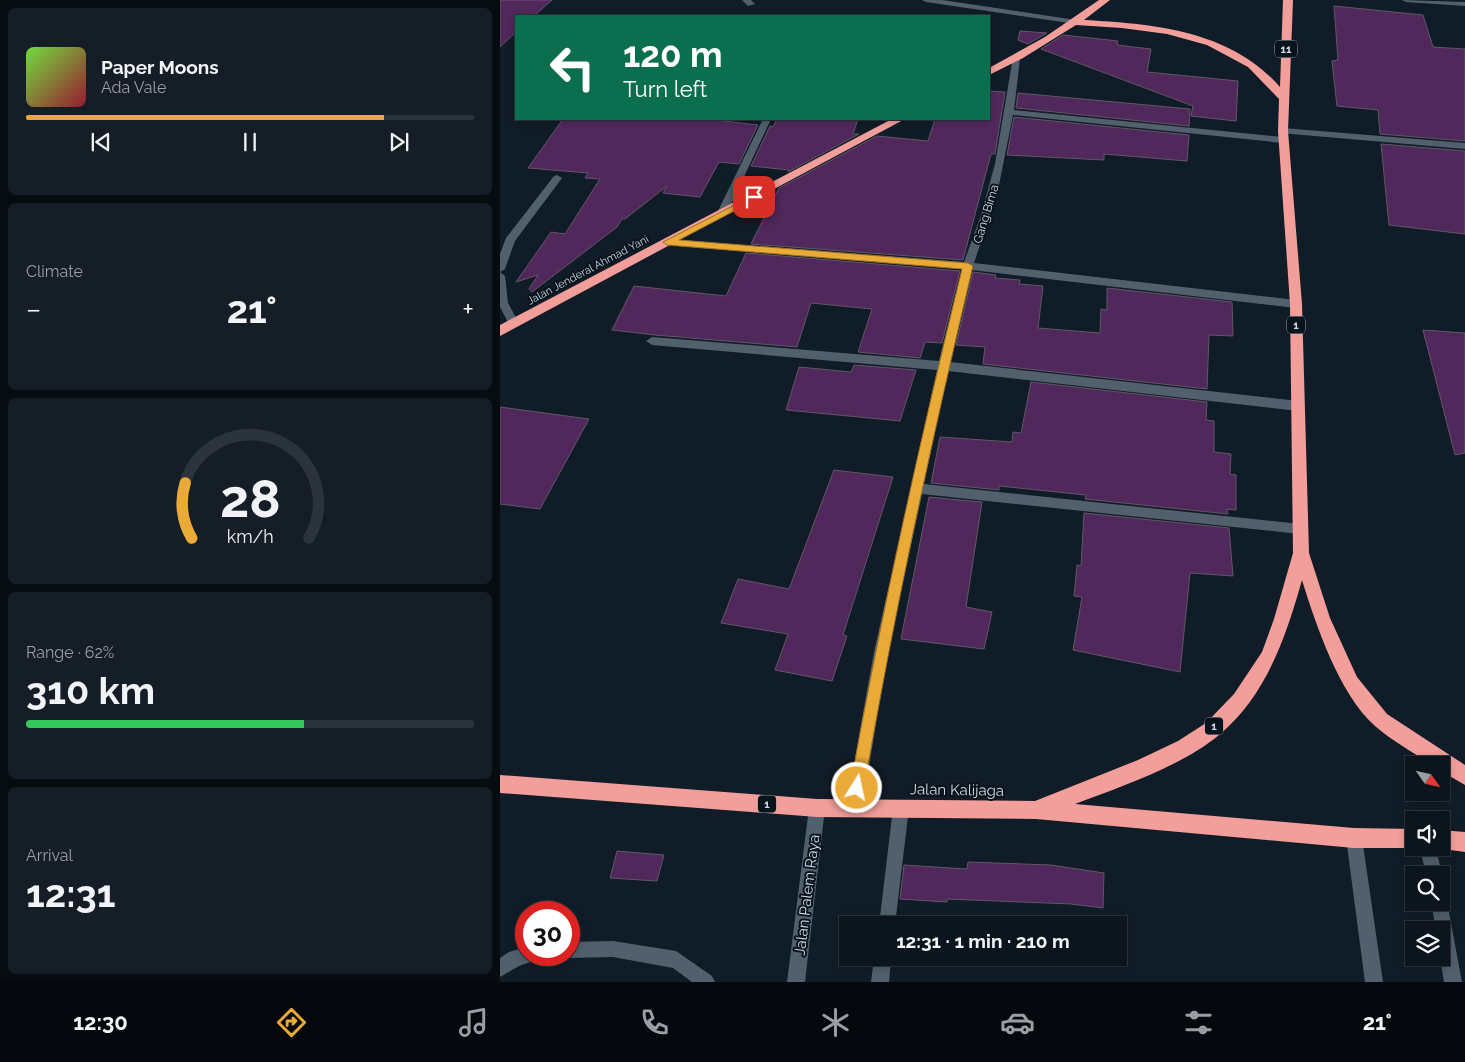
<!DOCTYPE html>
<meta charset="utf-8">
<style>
:root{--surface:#0c151d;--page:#151e26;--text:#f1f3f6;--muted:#9a9fa4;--line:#2c343b;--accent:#eaaa38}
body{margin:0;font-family:Raleway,sans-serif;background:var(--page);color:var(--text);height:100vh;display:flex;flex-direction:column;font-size:19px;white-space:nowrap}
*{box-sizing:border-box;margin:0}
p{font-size:16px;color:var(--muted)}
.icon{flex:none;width:28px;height:28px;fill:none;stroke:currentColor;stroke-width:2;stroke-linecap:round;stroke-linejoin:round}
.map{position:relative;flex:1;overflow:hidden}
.panel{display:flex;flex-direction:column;gap:8px;padding:8px;background:#070c10;width:500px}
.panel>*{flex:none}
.guide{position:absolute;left:15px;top:15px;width:475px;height:105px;border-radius:0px;box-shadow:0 2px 8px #0003,0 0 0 1px var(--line);background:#0b6e4f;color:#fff;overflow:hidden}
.needle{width:32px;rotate:124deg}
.controls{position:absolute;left:905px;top:756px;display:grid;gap:10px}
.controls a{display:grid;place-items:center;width:45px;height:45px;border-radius:0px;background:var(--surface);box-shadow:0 2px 8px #0003,0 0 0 1px var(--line);font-size:25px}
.speed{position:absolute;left:15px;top:901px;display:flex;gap:10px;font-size:25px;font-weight:700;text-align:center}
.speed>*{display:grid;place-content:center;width:65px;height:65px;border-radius:50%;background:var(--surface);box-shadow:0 2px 8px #0003,0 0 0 1px var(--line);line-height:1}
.speed .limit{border:8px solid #d22;background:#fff;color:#111}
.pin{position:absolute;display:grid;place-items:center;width:42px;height:42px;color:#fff;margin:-21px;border-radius:10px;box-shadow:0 2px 8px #0006}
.me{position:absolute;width:55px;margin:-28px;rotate:10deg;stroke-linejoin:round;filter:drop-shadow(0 0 4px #0008)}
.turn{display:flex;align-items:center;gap:18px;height:105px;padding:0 25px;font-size:22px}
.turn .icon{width:65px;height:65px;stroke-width:2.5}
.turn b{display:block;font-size:35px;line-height:42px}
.big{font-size:38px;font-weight:700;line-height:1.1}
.panel .tile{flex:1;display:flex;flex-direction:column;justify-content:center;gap:8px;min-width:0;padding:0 18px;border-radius:8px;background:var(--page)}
.panel .dial{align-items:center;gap:0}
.dial svg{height:130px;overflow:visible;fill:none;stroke:var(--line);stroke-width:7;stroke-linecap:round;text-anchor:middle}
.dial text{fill:var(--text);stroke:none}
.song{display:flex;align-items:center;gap:15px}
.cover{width:60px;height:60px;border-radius:8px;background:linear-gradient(135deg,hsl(100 70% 55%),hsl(350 70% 35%))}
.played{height:5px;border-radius:2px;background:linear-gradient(90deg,var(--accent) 80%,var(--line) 80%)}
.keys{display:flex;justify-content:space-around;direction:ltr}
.heat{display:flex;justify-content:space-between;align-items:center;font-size:28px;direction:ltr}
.charge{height:8px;border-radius:4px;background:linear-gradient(90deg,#34c759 62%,var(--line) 0)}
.trip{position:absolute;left:339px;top:916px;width:288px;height:50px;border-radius:0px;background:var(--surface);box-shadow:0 2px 8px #0003,0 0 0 1px var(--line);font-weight:700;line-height:50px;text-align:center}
.tab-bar{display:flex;height:80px;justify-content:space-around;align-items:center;background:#05080c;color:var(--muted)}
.tab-bar .icon{width:35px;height:35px}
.tab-bar .selected{color:var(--accent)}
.tab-bar b{font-size:22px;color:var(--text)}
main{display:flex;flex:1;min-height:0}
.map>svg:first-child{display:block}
</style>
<main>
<section class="panel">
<div class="tile">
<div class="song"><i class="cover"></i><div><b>Paper Moons</b><p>Ada Vale</p></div></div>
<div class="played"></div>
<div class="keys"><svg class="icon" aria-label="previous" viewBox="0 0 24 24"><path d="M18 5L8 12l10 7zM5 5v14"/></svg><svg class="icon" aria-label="pause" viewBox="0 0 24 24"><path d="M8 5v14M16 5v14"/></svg><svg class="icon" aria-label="next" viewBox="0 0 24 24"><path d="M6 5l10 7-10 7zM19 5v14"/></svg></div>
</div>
<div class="tile"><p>Climate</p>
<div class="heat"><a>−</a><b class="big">21°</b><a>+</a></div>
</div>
<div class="tile dial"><svg viewBox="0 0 100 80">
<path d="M14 69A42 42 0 1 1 86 69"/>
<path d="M14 69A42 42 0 0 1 10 35" stroke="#eaaa38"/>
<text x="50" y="56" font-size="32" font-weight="700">28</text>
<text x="50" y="72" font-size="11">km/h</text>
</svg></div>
<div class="tile"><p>Range · 62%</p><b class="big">310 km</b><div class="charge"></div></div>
<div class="tile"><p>Arrival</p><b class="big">12:31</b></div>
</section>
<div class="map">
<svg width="965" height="982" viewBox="0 0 965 982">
<rect width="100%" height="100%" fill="#101c27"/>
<path fill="#50285c" stroke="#635766" d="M 0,0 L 52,0 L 34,16 L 16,16 L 16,32 L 0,47 Z
M 834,6 L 923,15 L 933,47 L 965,49 L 965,141 L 880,134 L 878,110 L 837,106 L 832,61 L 838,60 Z
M 520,31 L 547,33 L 528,44 L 518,40 Z
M 563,35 L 618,41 L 617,45 L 651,49 L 647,72 L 738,81 L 736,121 L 691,116 L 693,106 L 541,49 Z
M 489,91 L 505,92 L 495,154 L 491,154 L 463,260 L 251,244 L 279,188 L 377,136 L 428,141 L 435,119 L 489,119 Z
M 518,93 L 690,109 L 689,126 L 516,108 Z
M 514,117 L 689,135 L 687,161 L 604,154 L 604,160 L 507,155 Z
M 63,119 L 207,119 L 258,125 L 239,164 L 219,162 L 200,197 L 163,193 L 167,186 L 125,219 L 122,219 L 117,227 L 32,292 L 29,289 L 38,275 L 16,282 L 51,232 L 65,234 L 100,179 L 85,178 L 88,173 L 28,168 Z
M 277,119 L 358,119 L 353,134 L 359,134 L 288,172 L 289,170 L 251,166 L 270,126 L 273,127 Z
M 881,144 L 965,151 L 965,234 L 889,225 Z
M 246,253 L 460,271 L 442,343 L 425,342 L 420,358 L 358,352 L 372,309 L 311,303 L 297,347 L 155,335 L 112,330 L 134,286 L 226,296 Z
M 473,272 L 496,275 L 495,278 L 520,280 L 519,284 L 543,286 L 538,328 L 600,333 L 601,309 L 607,310 L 607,288 L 732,302 L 733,336 L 709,335 L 707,389 L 483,364 L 485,347 L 456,345 Z
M 923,330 L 965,333 L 965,453 L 955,455 Z
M 354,365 L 416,370 L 400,421 L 286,410 L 299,367 L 351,372 Z
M 531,382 L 707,402 L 706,420 L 714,421 L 714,452 L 731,454 L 730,474 L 736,475 L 736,510 L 727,509 L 728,514 L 585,499 L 586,495 L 499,486 L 499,490 L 431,483 L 440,437 L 512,442 L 513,432 L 521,433 Z
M 0,407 L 89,419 L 40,509 L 0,504 Z
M 334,470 L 393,477 L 343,635 L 347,636 L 332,681 L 275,670 L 288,634 L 221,623 L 238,579 L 289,589 Z
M 429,497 L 482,502 L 466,607 L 492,612 L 484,649 L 401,639 Z
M 584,513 L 729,528 L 733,576 L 690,573 L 680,672 L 573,650 L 582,597 L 574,596 L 577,565 L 581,566 Z
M 117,851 L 164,855 L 157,881 L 110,878 Z
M 468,862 L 551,865 L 604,873 L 603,908 L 571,904 L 447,899 L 447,902 L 400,899 L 404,865 L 467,869 Z"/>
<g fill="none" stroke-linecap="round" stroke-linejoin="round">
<path fill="#52606d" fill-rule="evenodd" d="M 242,0 L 251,0 L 255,4 L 248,6 Z
M 57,175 L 62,178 L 15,241 L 5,269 L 0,272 L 5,276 L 8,303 L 19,323 L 14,327 L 10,326 L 0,307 L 0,254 L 6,238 L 54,176 Z
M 113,941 L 176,951 L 212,976 L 215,982 L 192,982 L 173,968 L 113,957 L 69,958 L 63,955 L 69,955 L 69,942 Z
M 26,947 L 26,955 L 35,955 L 33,961 L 19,966 L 0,977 L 0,958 L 9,952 Z"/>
<path fill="#52606d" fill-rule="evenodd" d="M 422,0 L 442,0 L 576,20 L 580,22 L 576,24 L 426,2 Z
M 902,0 L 965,2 L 965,6 L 906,2 Z
M 513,57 L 520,59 L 514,110 L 783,137 L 788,140 L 783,143 L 513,115 L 498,190 L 474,263 L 796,300 L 801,304 L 796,308 L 472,270 L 450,362 L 798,401 L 804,406 L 798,411 L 448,371 L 424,484 L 800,524 L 805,525 L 806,529 L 805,533 L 800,534 L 422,494 L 388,652 L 362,808 L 360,814 L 354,816 L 348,814 L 346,808 L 374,652 L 437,370 L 152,345 L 146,341 L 152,337 L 439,361 L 462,269 L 167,245 L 162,242 L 167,239 L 464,262 L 481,215 L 495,164 Z
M 263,119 L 271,119 L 226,215 L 224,217 L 218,217 L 216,215 Z
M 783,128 L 965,143 L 965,149 L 780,133 L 780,129 Z
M 317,800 L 323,802 L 325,808 L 305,982 L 287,982 L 309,808 L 311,802 Z
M 401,800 L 407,802 L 409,808 L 395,925 L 379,925 L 393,808 L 395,802 Z
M 854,830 L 860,832 L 862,838 L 883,982 L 865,982 L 846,838 L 848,832 Z
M 920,848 L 936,848 L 942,875 L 941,877 L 941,875 L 926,875 Z
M 941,895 L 945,896 L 947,902 L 962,982 L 944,982 L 940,958 L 941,930 L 936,930 L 931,902 L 941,902 Z
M 374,958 L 391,958 L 389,982 L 371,982 Z"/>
<path fill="#f29e9a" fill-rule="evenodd" d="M 599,0 L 610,0 L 584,20 C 654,24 730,30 780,87 L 783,0 L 793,0 L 788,131 L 802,304 L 809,553 L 830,618 L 857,677 L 887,714 L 965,765 L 965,785 L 941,771 L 941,765 L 933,765 C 914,753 892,741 875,726 C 839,694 816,625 802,580 C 786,637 766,696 719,735 C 682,766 620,787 575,804 L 854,828 L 914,829 L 914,848 L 916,848 L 854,848 L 536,819 L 317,817 L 0,793 L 0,775 L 317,799 L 535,801 L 638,760 L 678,741 L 706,723 L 734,694 L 762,652 L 774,619 L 793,553 L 790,304 L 778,131 L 779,99 L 748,67 L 707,45 L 667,34 L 622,28 L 576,25 L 523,58 L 489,75 L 489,68 L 545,37 Z
M 392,119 L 405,119 L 0,336 L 0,325 Z
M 941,830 L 965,832 L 965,852 L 936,848 L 941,848 Z"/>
</g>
<path fill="#eaaa38" stroke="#986e24" d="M 254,195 L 257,195 L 257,199 L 179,240 L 468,263 L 473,266 C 432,439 394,613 364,788 L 362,793 L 357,795 L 352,793 L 350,788 C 381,614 420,441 462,269 L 167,245 L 163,242 Z"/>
<g text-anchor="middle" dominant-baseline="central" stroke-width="4" stroke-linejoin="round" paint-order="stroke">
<g fill="#07131d" stroke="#949ea6" stroke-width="1">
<rect x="775" y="40.5" width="22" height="17" rx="4"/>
<rect x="787" y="316.5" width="18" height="17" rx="4"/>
<rect x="705" y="717.5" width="18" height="17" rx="4"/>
<rect x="258" y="795.5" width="18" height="17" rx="4"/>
</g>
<g font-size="11" font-weight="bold" fill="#d1d9e1">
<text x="786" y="49">11</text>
<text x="796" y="325">1</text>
<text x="714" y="726">1</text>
<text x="267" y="804">1</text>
</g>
<g font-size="11" fill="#d1d9e1" stroke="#07131d">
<text transform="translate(88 270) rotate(-28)">Jalan Jenderal Ahmad Yani</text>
</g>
<g font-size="12" fill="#d1d9e1" stroke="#07131d">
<text transform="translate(486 214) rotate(-73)">Gang Bima</text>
</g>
<g font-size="15" fill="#d1d9e1" stroke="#07131d">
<text transform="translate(457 790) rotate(1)">Jalan Kalijaga</text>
<text transform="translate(307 895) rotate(-83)">Jalan Palem Raya</text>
</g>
</g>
</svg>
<div class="controls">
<a><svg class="needle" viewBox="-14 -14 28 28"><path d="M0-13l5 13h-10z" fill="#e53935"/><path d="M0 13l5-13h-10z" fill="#9a9fa4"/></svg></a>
<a><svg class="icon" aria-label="sound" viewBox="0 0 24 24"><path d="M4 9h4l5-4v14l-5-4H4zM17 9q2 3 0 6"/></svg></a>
<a><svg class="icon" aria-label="search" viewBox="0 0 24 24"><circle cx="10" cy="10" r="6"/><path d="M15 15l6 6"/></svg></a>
<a><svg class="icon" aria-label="layers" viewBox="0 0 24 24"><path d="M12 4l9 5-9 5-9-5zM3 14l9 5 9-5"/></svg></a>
</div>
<div class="speed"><div class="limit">30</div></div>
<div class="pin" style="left:254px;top:197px;background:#d93025"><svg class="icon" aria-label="arrive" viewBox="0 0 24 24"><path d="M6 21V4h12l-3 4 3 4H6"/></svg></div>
<svg class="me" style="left:357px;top:788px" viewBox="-20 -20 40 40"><circle r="17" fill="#eaaa38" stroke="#fff" stroke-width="3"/><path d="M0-11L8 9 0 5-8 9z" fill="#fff"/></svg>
<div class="trip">12:31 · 1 min · 210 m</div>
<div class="guide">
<div class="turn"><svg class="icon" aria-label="left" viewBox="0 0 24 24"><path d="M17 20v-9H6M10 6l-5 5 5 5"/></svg><div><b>120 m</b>Turn left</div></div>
</div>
</div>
</main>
<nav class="tab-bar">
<b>12:30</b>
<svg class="icon selected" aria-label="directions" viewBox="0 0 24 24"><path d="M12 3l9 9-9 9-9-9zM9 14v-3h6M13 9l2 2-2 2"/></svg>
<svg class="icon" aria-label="music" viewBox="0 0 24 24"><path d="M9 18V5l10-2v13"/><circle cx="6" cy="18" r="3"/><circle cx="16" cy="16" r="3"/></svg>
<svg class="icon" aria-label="phone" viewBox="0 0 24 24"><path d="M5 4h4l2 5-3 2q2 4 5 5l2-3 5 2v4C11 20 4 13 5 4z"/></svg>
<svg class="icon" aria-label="climate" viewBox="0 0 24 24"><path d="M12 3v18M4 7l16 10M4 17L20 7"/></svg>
<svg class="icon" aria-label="car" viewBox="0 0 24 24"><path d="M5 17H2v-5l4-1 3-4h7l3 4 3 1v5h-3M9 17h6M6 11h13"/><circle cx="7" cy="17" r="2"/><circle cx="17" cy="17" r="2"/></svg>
<svg class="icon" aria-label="filters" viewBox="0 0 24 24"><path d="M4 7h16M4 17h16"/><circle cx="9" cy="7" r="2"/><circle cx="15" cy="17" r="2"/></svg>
<b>21°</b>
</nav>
